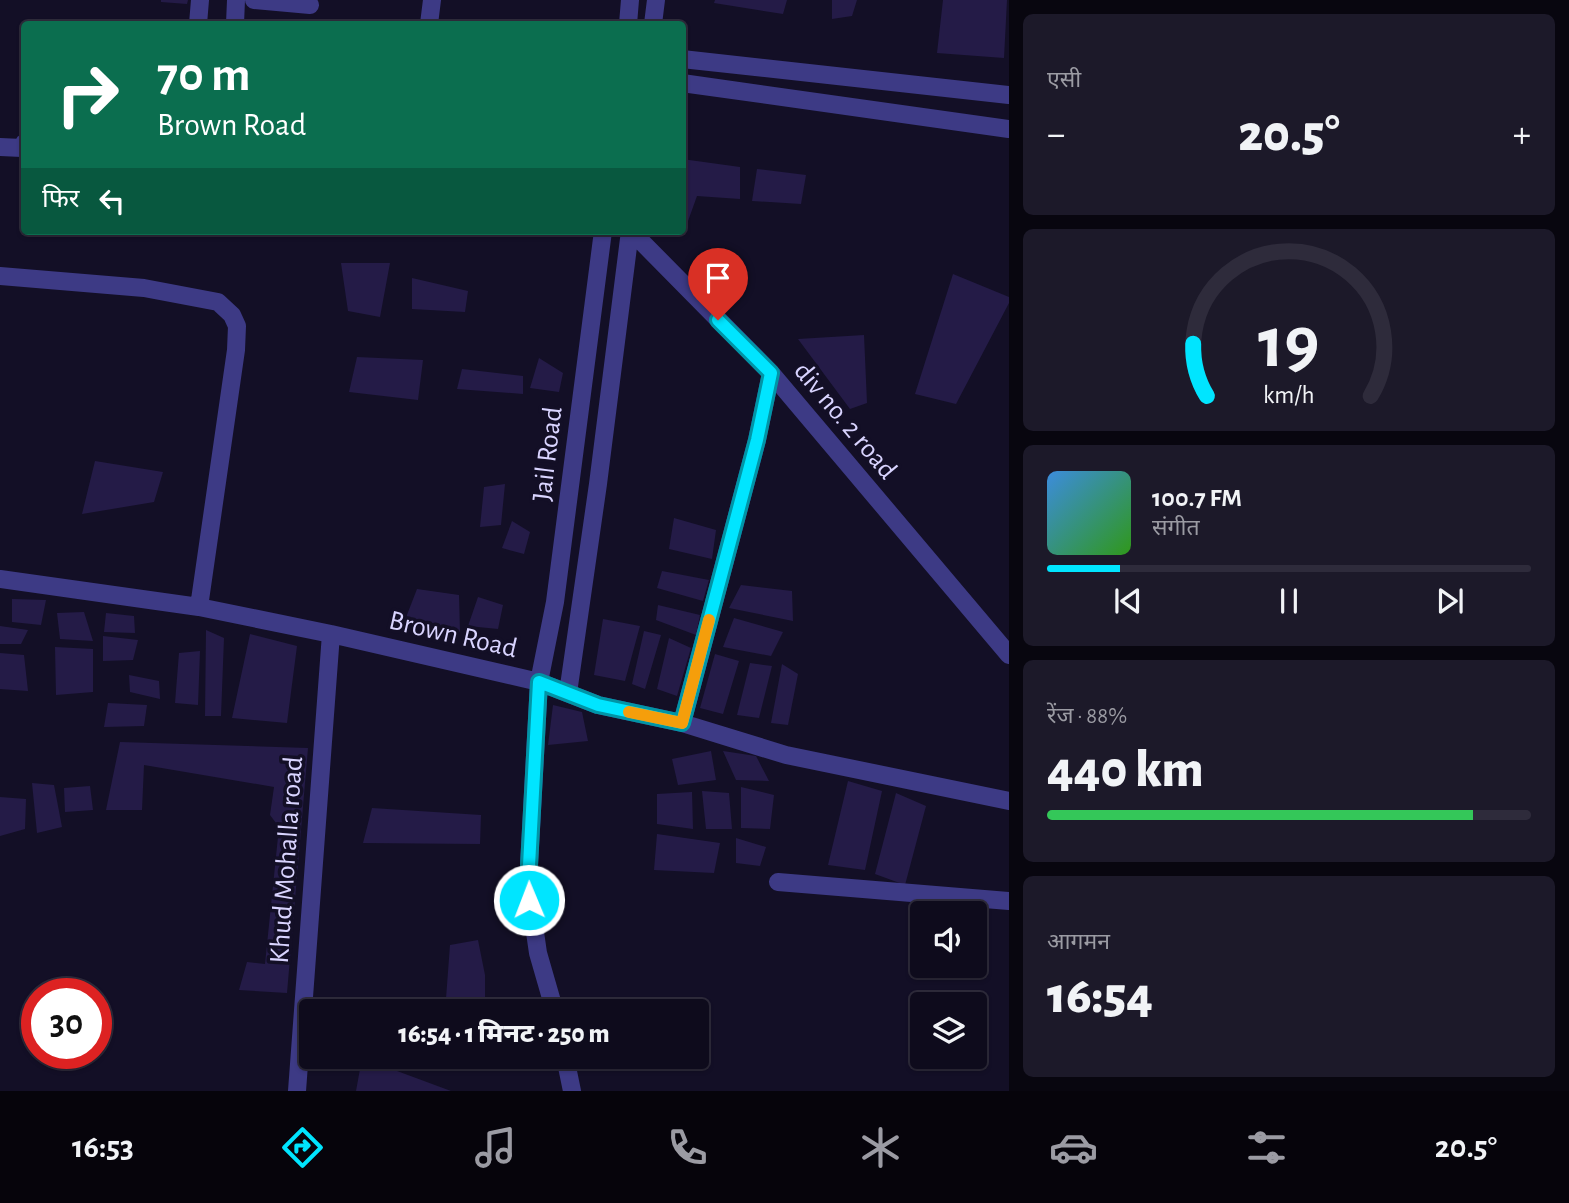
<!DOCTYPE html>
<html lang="hi">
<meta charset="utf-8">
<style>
:root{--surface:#0e0b1c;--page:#1c1929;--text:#f1f3f6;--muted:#9b9ba3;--line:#2e2b3b;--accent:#00e5ff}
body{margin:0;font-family:"Alegreya Sans","Noto Sans Devanagari",sans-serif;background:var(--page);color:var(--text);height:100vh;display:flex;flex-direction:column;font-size:26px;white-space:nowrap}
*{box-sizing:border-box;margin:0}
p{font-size:23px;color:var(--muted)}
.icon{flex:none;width:38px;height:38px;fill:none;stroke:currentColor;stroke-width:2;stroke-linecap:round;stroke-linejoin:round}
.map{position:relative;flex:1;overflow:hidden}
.drawer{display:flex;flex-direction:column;gap:14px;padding:14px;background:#08060f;width:560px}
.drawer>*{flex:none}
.banner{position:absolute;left:21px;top:21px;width:665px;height:214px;border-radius:7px;box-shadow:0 2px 5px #0004,0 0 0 2px var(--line);background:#0b6e4f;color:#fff;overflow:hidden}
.tools{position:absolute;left:910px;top:901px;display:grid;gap:14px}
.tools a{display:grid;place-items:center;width:77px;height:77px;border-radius:7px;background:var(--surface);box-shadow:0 2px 5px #0004,0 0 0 2px var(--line);font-size:35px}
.speed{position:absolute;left:21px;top:978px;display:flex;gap:14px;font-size:35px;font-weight:700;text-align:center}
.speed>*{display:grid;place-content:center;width:91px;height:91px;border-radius:50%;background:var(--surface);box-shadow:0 2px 5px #0004,0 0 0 2px var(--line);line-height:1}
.speed .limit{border:10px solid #d22;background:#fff;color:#111}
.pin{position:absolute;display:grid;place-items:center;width:60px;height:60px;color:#fff;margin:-72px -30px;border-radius:50% 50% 50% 0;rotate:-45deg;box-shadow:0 0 7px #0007}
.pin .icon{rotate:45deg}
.me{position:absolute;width:77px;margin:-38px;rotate:359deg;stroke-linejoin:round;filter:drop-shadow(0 0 5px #0008)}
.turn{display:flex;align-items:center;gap:24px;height:147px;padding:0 21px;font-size:32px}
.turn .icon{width:91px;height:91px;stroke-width:2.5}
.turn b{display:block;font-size:49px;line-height:60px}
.then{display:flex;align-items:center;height:66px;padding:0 21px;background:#0003;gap:14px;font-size:26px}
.big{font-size:52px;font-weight:800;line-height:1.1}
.drawer .tile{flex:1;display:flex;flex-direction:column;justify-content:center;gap:10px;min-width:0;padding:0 24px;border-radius:10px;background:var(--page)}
.drawer .dial{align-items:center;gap:0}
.dial svg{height:182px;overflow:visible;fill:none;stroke:var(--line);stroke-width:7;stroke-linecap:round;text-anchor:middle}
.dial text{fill:var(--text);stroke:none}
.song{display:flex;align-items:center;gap:21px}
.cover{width:84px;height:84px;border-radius:10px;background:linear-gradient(135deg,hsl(210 70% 55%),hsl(110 70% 35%))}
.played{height:7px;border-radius:4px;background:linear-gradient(90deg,var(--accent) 15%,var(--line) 15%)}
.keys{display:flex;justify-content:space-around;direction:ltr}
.heat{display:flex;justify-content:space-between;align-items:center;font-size:38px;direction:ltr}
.charge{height:10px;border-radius:5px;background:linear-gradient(90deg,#34c759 88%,var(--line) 0)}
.trip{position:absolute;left:299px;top:999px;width:410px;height:70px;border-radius:7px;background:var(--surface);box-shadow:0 2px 5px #0004,0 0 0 2px var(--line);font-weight:800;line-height:70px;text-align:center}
.menu{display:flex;height:112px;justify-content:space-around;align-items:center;background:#06040b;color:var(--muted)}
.menu .icon{width:49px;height:49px}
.menu .selected{color:var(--accent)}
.menu b{font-size:32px;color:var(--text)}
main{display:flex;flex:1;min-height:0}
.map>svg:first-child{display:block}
</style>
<main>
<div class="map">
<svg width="1009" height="1091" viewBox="0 0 1009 1091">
<rect width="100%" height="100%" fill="#130f26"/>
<path fill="#241b47" d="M 161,0 L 188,0 L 187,4 L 161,2 Z
M 715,0 L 787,0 L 783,14 L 714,3 Z
M 832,0 L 857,0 L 852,16 L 832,19 Z
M 943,0 L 1007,0 L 1004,58 L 937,53 Z
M 682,159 L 740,167 L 740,199 L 697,196 L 683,235 Z
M 757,169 L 806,175 L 801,204 L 752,201 Z
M 341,263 L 390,263 L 380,317 L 348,311 Z
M 953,274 L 1009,297 L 1009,303 L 956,404 L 915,394 Z
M 412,278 L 468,291 L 465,312 L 412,309 Z
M 864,335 L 867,403 L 850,409 L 798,339 Z
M 357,357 L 423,360 L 418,400 L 349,392 Z
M 539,358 L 563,373 L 559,392 L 530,388 Z
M 462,369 L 523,376 L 523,394 L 457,389 Z
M 95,461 L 163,472 L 154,502 L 82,514 Z
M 505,484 L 501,525 L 480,527 L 484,487 Z
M 674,518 L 716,530 L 712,559 L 669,549 Z
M 512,521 L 530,532 L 524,554 L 502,548 Z
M 662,571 L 709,580 L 703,601 L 657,588 Z
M 741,585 L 792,591 L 793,621 L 729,608 Z
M 417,589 L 459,595 L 460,632 L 405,620 Z
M 478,597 L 503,605 L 498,629 L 468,626 Z
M 12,599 L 46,600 L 41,625 L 12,622 Z
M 658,605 L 700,615 L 696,635 L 656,620 Z
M 84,612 L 93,641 L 60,639 L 57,613 Z
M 106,613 L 134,616 L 135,633 L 104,632 Z
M 734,618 L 783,632 L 771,656 L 723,647 Z
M 603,619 L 640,626 L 625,681 L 594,675 Z
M 0,626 L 28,630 L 21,644 L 0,644 Z
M 206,630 L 224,638 L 221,716 L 205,716 Z
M 644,631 L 661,635 L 645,689 L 632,684 Z
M 250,634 L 297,646 L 287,723 L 232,718 Z
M 103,636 L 138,640 L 133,660 L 103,661 Z
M 669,638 L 691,648 L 677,696 L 657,689 Z
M 55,647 L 93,649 L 93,692 L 56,695 Z
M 200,651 L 198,705 L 175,703 L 179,653 Z
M 0,653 L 24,655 L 28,691 L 0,689 Z
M 715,654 L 739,661 L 723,714 L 700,708 Z
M 750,663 L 772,666 L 759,718 L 737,715 Z
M 782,664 L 798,674 L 788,725 L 771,723 Z
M 129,675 L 159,681 L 160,699 L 130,692 Z
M 108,703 L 147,705 L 144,726 L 104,727 Z
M 553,705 L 582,712 L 588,741 L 548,745 Z
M 120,742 L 308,748 L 287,993 L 239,990 L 247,962 L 265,964 L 279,827 L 270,815 L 274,787 L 144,765 L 142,810 L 106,810 Z
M 711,751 L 716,780 L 678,785 L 672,759 Z
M 723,751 L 756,756 L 769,781 L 736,780 Z
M 848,781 L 882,791 L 865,870 L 828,865 Z
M 32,783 L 54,785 L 62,827 L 37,833 Z
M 90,786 L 93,810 L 65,812 L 64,788 Z
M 741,787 L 774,795 L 770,829 L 741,828 Z
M 702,791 L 729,793 L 732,829 L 706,829 Z
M 692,792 L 693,829 L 657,824 L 657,794 Z
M 896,793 L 926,806 L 905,885 L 875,874 Z
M 0,797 L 26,799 L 25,829 L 0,836 Z
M 372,808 L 481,815 L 480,844 L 363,843 Z
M 657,834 L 720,843 L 714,873 L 654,870 Z
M 736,838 L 766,847 L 760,866 L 736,863 Z
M 478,940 L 485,975 L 485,1012 L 445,1012 L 450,945 Z
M 362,1058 L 451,1091 L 356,1091 Z"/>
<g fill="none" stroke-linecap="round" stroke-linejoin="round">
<path stroke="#3d3a85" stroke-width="18" d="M 254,0 L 310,5
M 198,24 L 200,0
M 235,24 L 236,0
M 429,24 L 432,0
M 628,24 L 630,0
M 653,24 L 656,0
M 682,59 L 1009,95
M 682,83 L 1009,129
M 0,147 L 22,148 L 24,143
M 631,231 L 771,373 L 1009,655
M 0,276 L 144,288 L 218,302 L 232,315 L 237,326 L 236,350 L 199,607
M 0,579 L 199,607 L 331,634 L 539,682 L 598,705 L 682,723 L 786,755 L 1009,801
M 568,693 L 598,484 L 630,231
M 682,723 L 757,440 L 771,373
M 778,882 L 1009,901
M 555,1012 L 538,953 L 528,884 L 539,682 L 555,602 L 603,231
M 565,1057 L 572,1091
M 297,1091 L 331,634"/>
</g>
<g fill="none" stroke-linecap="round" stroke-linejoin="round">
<g stroke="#0095a6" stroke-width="18">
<path id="route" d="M 529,900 L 528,884 L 539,682 L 598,705 L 682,723 L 757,440 L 771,373 L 718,320"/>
</g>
<use href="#route" stroke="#00e5ff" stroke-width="12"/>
<path stroke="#f59e0b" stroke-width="12" d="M 629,712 L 682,723 L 709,620"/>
</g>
<g text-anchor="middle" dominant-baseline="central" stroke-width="7" stroke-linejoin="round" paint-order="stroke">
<g font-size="28" fill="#d9d4ff" stroke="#130f26">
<text transform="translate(845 421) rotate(50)">div no. 2 road</text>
<text transform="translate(548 454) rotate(-83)">Jail Road</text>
<text transform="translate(453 635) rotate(13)">Brown Road</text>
<text transform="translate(287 860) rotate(-86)">Khud Mohalla road</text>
</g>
</g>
</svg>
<div class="tools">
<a><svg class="icon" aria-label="sound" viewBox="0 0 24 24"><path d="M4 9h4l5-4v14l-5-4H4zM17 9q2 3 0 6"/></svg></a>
<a><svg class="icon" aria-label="layers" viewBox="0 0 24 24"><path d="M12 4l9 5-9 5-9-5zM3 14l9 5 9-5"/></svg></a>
</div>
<div class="speed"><div class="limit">30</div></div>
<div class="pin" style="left:718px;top:320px;background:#d93025"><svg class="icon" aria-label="arrive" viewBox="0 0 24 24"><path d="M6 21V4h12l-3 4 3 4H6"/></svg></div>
<svg class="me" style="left:529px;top:900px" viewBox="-20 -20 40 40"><circle r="17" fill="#00e5ff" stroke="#fff" stroke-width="3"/><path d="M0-11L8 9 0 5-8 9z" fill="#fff"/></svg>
<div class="trip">16:54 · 1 मिनट · 250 m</div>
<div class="banner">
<div class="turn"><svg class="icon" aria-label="right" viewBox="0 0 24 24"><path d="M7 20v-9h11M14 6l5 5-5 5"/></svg><div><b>70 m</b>Brown Road</div></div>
<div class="then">फिर<svg class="icon" aria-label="left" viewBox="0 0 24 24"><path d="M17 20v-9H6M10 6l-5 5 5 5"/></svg></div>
</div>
</div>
<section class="drawer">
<div class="tile"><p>एसी</p>
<div class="heat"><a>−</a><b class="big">20.5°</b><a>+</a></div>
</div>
<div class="tile dial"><svg viewBox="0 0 100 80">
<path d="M14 69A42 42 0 1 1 86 69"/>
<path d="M14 69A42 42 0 0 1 8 46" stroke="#00e5ff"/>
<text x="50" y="56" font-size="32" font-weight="700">19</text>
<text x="50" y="72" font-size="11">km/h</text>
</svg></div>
<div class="tile">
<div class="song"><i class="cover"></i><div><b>100.7 FM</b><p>संगीत</p></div></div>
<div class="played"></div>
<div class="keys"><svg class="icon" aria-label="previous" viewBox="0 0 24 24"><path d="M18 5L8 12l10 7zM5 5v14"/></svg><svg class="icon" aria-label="pause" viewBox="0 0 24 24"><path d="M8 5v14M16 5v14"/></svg><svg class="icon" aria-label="next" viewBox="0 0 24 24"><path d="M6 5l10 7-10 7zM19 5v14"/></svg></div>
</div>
<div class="tile"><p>रेंज · 88%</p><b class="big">440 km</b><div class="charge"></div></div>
<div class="tile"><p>आगमन</p><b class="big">16:54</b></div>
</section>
</main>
<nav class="menu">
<b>16:53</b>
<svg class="icon selected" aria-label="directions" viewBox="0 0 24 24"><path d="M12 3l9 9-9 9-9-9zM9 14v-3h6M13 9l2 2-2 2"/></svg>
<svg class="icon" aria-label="music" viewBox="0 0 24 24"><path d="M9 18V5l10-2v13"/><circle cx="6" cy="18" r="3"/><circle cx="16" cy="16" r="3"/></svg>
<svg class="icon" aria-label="phone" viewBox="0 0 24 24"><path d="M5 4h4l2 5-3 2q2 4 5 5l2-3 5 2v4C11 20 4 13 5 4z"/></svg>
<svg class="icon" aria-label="climate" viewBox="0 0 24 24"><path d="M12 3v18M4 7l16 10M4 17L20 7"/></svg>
<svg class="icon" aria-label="car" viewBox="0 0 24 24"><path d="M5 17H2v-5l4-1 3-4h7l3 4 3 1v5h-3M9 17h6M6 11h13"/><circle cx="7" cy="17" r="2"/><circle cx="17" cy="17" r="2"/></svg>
<svg class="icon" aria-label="filters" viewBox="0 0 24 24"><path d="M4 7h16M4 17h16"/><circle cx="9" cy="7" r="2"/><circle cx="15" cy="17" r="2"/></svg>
<b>20.5°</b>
</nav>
